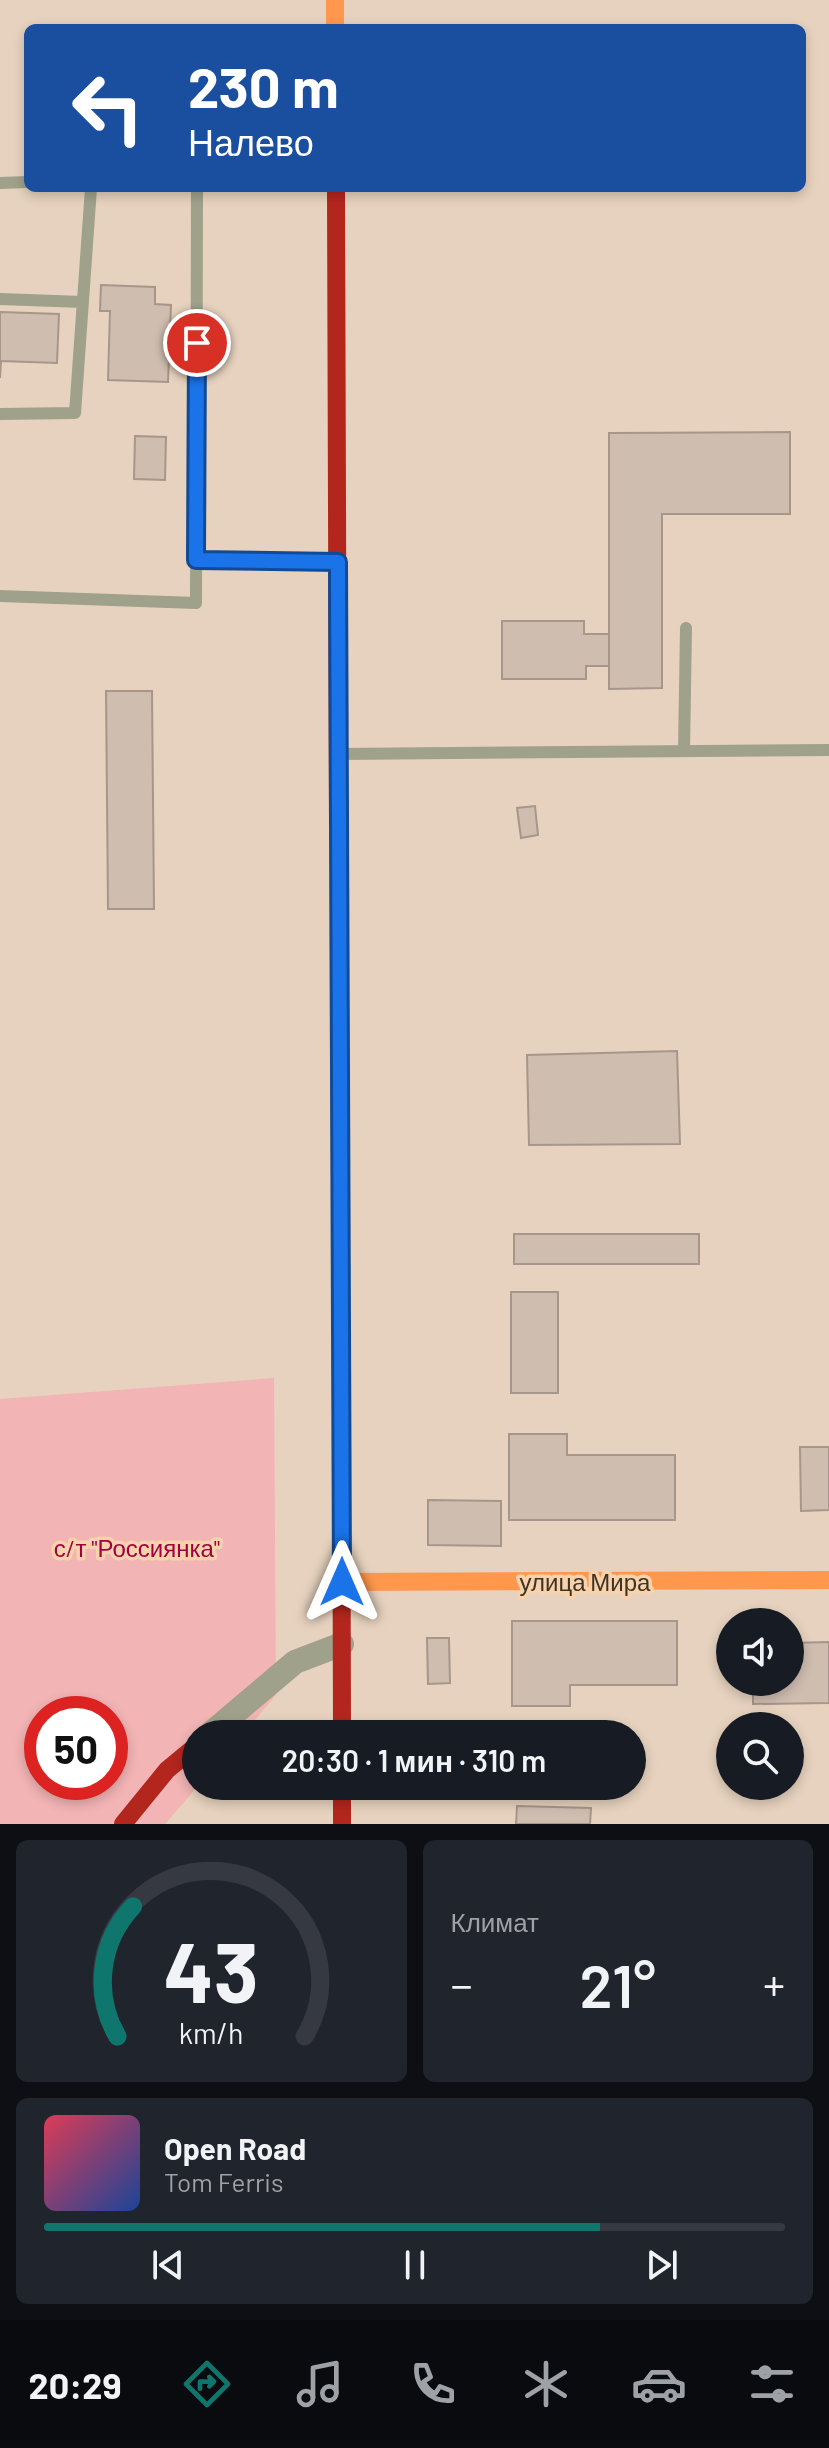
<!DOCTYPE html>
<html lang="ru">
<meta charset="utf-8">
<style>
:root{--surface:#171b24;--page:#20242c;--text:#f1f3f6;--muted:#9ea1a6;--line:#363941;--accent:#0f766e}
body{margin:0;font-family:Barlow,sans-serif;background:var(--page);color:var(--text);height:100vh;display:flex;flex-direction:column;font-size:30px;white-space:nowrap}
*{box-sizing:border-box;margin:0}
p{font-size:26px;color:var(--muted)}
.icon{flex:none;width:44px;height:44px;fill:none;stroke:currentColor;stroke-width:2;stroke-linecap:round;stroke-linejoin:round}
.map{position:relative;height:1824px;overflow:hidden}
.panel{display:flex;flex-direction:column;gap:16px;padding:16px;background:#0d0f14;flex:1}
.panel>*{flex:none}
.guide{position:absolute;left:24px;top:24px;width:782px;height:168px;border-radius:12px;box-shadow:0 4px 12px #0003;background:#1a4fa0;color:#fff;overflow:hidden}
.controls{position:absolute;left:716px;top:1608px;display:grid;gap:16px}
.controls a{display:grid;place-items:center;width:88px;height:88px;border-radius:50%;background:var(--surface);box-shadow:0 4px 12px #0003;font-size:40px}
.speed{position:absolute;left:24px;top:1696px;display:flex;gap:16px;font-size:40px;font-weight:700;text-align:center}
.speed>*{display:grid;place-content:center;width:104px;height:104px;border-radius:50%;background:var(--surface);box-shadow:0 4px 12px #0003;line-height:1}
.speed .limit{border:12px solid #d22;background:#fff;color:#111}
.pin{position:absolute;display:grid;place-items:center;width:68px;height:68px;color:#fff;margin:-34px;border:4px solid #fff;border-radius:50%;box-shadow:0 2px 8px #0007}
.me{position:absolute;width:88px;margin:-44px;rotate:0deg;stroke-linejoin:round;filter:drop-shadow(0 0 6px #0008)}
.turn{display:flex;align-items:center;gap:28px;height:168px;padding:0 32px;font-size:36px}
.turn .icon{width:104px;height:104px;stroke-width:2.5}
.turn b{display:block;font-size:56px;line-height:68px}
.big{font-size:60px;font-weight:600;line-height:1.1}
.panel .widget{flex:1;display:flex;flex-direction:column;justify-content:center;gap:12px;min-width:0;padding:0 28px;border-radius:12px;background:var(--page)}
.panel .dial{align-items:center;gap:0}
.dial svg{height:208px;overflow:visible;fill:none;stroke:var(--line);stroke-width:7;stroke-linecap:round;text-anchor:middle}
.dial text{fill:var(--text);stroke:none}
.song{display:flex;align-items:center;gap:24px}
.cover{width:96px;height:96px;border-radius:12px;background:linear-gradient(135deg,hsl(350 70% 55%),hsl(220 70% 35%))}
.played{height:8px;border-radius:4px;background:linear-gradient(90deg,var(--accent) 75%,var(--line) 75%)}
.keys{display:flex;justify-content:space-around;direction:ltr}
.heat{display:flex;justify-content:space-between;align-items:center;font-size:44px;direction:ltr}
.panel .tiles{flex:1;display:grid;gap:16px;grid-template-columns:1fr 1fr}
.widget:last-child{grid-column:span 2}
.trip{position:absolute;left:182px;top:1720px;width:464px;height:80px;border-radius:40px;background:var(--surface);box-shadow:0 4px 12px #0003;font-weight:600;line-height:80px;text-align:center}
.tab-bar{display:flex;height:128px;justify-content:space-around;align-items:center;background:#090b0e;color:var(--muted)}
.tab-bar .icon{width:56px;height:56px}
.tab-bar .on{color:var(--accent)}
.tab-bar b{font-size:36px;color:var(--text)}
.map>svg:first-child{display:block}
</style>
<div class="map">
<svg width="829" height="1824" viewBox="0 0 829 1824">
<rect width="100%" height="100%" fill="#e6d2be"/>
<path fill="#f2b4b5" fill-rule="evenodd" d="M 274,1378 L 276,1695 L 243,1734 L 196,1734 L 198,1786 L 165,1824 L 0,1824 L 0,1399 ZM 42,1714 L 110,1714 L 110,1782 L 42,1782 Z"/>
<path fill="#cfbdb0" stroke="#a79689" stroke-width="2" d="M 101,285 L 155,287 L 155,304 L 171,305 L 168,382 L 108,380 L 110,311 L 100,311 Z
M 0,312 L 59,314 L 57,363 L 1,361 L 0,378 Z
M 790,432 L 790,514 L 662,514 L 662,688 L 609,689 L 609,433 Z
M 135,436 L 166,437 L 165,480 L 134,479 Z
M 502,621 L 584,621 L 584,634 L 609,634 L 609,666 L 586,666 L 586,679 L 502,679 Z
M 106,691 L 152,691 L 154,909 L 108,909 Z
M 535,806 L 538,835 L 521,838 L 517,808 Z
M 677,1051 L 680,1144 L 529,1145 L 527,1055 Z
M 514,1234 L 699,1234 L 699,1264 L 514,1264 Z
M 511,1292 L 558,1292 L 558,1393 L 511,1393 Z
M 509,1434 L 567,1434 L 567,1455 L 675,1455 L 675,1520 L 509,1520 Z
M 800,1447 L 829,1447 L 829,1510 L 801,1511 Z
M 428,1500 L 501,1501 L 501,1546 L 428,1545 Z
M 512,1621 L 677,1621 L 677,1685 L 570,1685 L 570,1706 L 512,1706 Z
M 427,1638 L 449,1638 L 450,1683 L 428,1684 Z
M 829,1642 L 829,1703 L 753,1704 L 753,1682 L 790,1682 L 790,1643 Z
M 517,1806 L 591,1808 L 590,1824 L 516,1824 Z"/>
<g fill="none" stroke-linecap="round" stroke-linejoin="round">
<path stroke="#9fa18a" stroke-width="12" d="M 0,183 L 28,182
M 0,299 L 82,302
M 0,414 L 75,413 L 91,188
M 196,560 L 333,562
M 0,596 L 196,603 L 197,188
M 684,751 L 686,628
M 339,754 L 829,750"/>
<path stroke="#9fa18a" stroke-width="24" d="M 210,1734 L 295,1662 L 342,1644"/>
<path stroke="#ff974d" stroke-width="18" d="M 335,0 L 335,28
M 338,824 L 341,1352
M 342,1582 L 829,1580"/>
<path stroke="#b3261e" stroke-width="18" d="M 336,188 L 338,824
M 341,1352 L 342,1734
M 342,1786 L 342,1824
M 123,1824 L 167,1770 L 196,1746"/>
</g>
<g fill="none" stroke-linecap="round" stroke-linejoin="round">
<g stroke="#114b97" stroke-width="20">
<path id="route" d="M 197,343 L 196,560 L 338,562 L 342,1582"/>
</g>
<use href="#route" stroke="#1a73e8" stroke-width="14"/>
</g>
<g text-anchor="middle" dominant-baseline="central" stroke-width="7" stroke-linejoin="round" paint-order="stroke">
<g font-size="24" fill="#a30044" stroke="#f7d3ad">
<text x="137" y="1547">с/т "Россиянка"</text>
</g>
<g font-size="24" fill="#413324" stroke="#f7d3ad">
<text x="585" y="1581">улица Мира</text>
</g>
</g>
</svg>
<div class="controls">
<a><svg class="icon" aria-label="sound" viewBox="0 0 24 24"><path d="M4 9h4l5-4v14l-5-4H4zM17 9q2 3 0 6"/></svg></a>
<a><svg class="icon" aria-label="search" viewBox="0 0 24 24"><circle cx="10" cy="10" r="6"/><path d="M15 15l6 6"/></svg></a>
</div>
<div class="speed"><div class="limit">50</div></div>
<div class="pin" style="left:197px;top:343px;background:#d93025"><svg class="icon" aria-label="arrive" viewBox="0 0 24 24"><path d="M6 21V4h12l-3 4 3 4H6"/></svg></div>
<svg class="me" style="left:342px;top:1582px" viewBox="-20 -20 40 40"><path d="M0-17L14 15 0 8-14 15z" fill="#1a73e8" stroke="#fff" stroke-width="4"/></svg>
<div class="trip">20:30 · 1 мин · 310 m</div>
<div class="guide">
<div class="turn"><svg class="icon" aria-label="left" viewBox="0 0 24 24"><path d="M17 20v-9H6M10 6l-5 5 5 5"/></svg><div><b>230 m</b>Налево</div></div>
</div>
</div>
<section class="panel">
<div class="tiles">
<div class="widget dial"><svg viewBox="0 0 100 80">
<path d="M14 69A42 42 0 1 1 86 69"/>
<path d="M14 69A42 42 0 0 1 20 19" stroke="#0f766e"/>
<text x="50" y="56" font-size="32" font-weight="700">43</text>
<text x="50" y="72" font-size="11">km/h</text>
</svg></div>
<div class="widget"><p>Климат</p>
<div class="heat"><a>−</a><b class="big">21°</b><a>+</a></div>
</div>
<div class="widget">
<div class="song"><i class="cover"></i><div><b>Open Road</b><p>Tom Ferris</p></div></div>
<div class="played"></div>
<div class="keys"><svg class="icon" aria-label="previous" viewBox="0 0 24 24"><path d="M18 5L8 12l10 7zM5 5v14"/></svg><svg class="icon" aria-label="pause" viewBox="0 0 24 24"><path d="M8 5v14M16 5v14"/></svg><svg class="icon" aria-label="next" viewBox="0 0 24 24"><path d="M6 5l10 7-10 7zM19 5v14"/></svg></div>
</div>
</div>
</section>
<nav class="tab-bar">
<b>20:29</b>
<svg class="icon on" aria-label="directions" viewBox="0 0 24 24"><path d="M12 3l9 9-9 9-9-9zM9 14v-3h6M13 9l2 2-2 2"/></svg>
<svg class="icon" aria-label="music" viewBox="0 0 24 24"><path d="M9 18V5l10-2v13"/><circle cx="6" cy="18" r="3"/><circle cx="16" cy="16" r="3"/></svg>
<svg class="icon" aria-label="phone" viewBox="0 0 24 24"><path d="M5 4h4l2 5-3 2q2 4 5 5l2-3 5 2v4C11 20 4 13 5 4z"/></svg>
<svg class="icon" aria-label="climate" viewBox="0 0 24 24"><path d="M12 3v18M4 7l16 10M4 17L20 7"/></svg>
<svg class="icon" aria-label="car" viewBox="0 0 24 24"><path d="M5 17H2v-5l4-1 3-4h7l3 4 3 1v5h-3M9 17h6M6 11h13"/><circle cx="7" cy="17" r="2"/><circle cx="17" cy="17" r="2"/></svg>
<svg class="icon" aria-label="filters" viewBox="0 0 24 24"><path d="M4 7h16M4 17h16"/><circle cx="9" cy="7" r="2"/><circle cx="15" cy="17" r="2"/></svg>
</nav>
